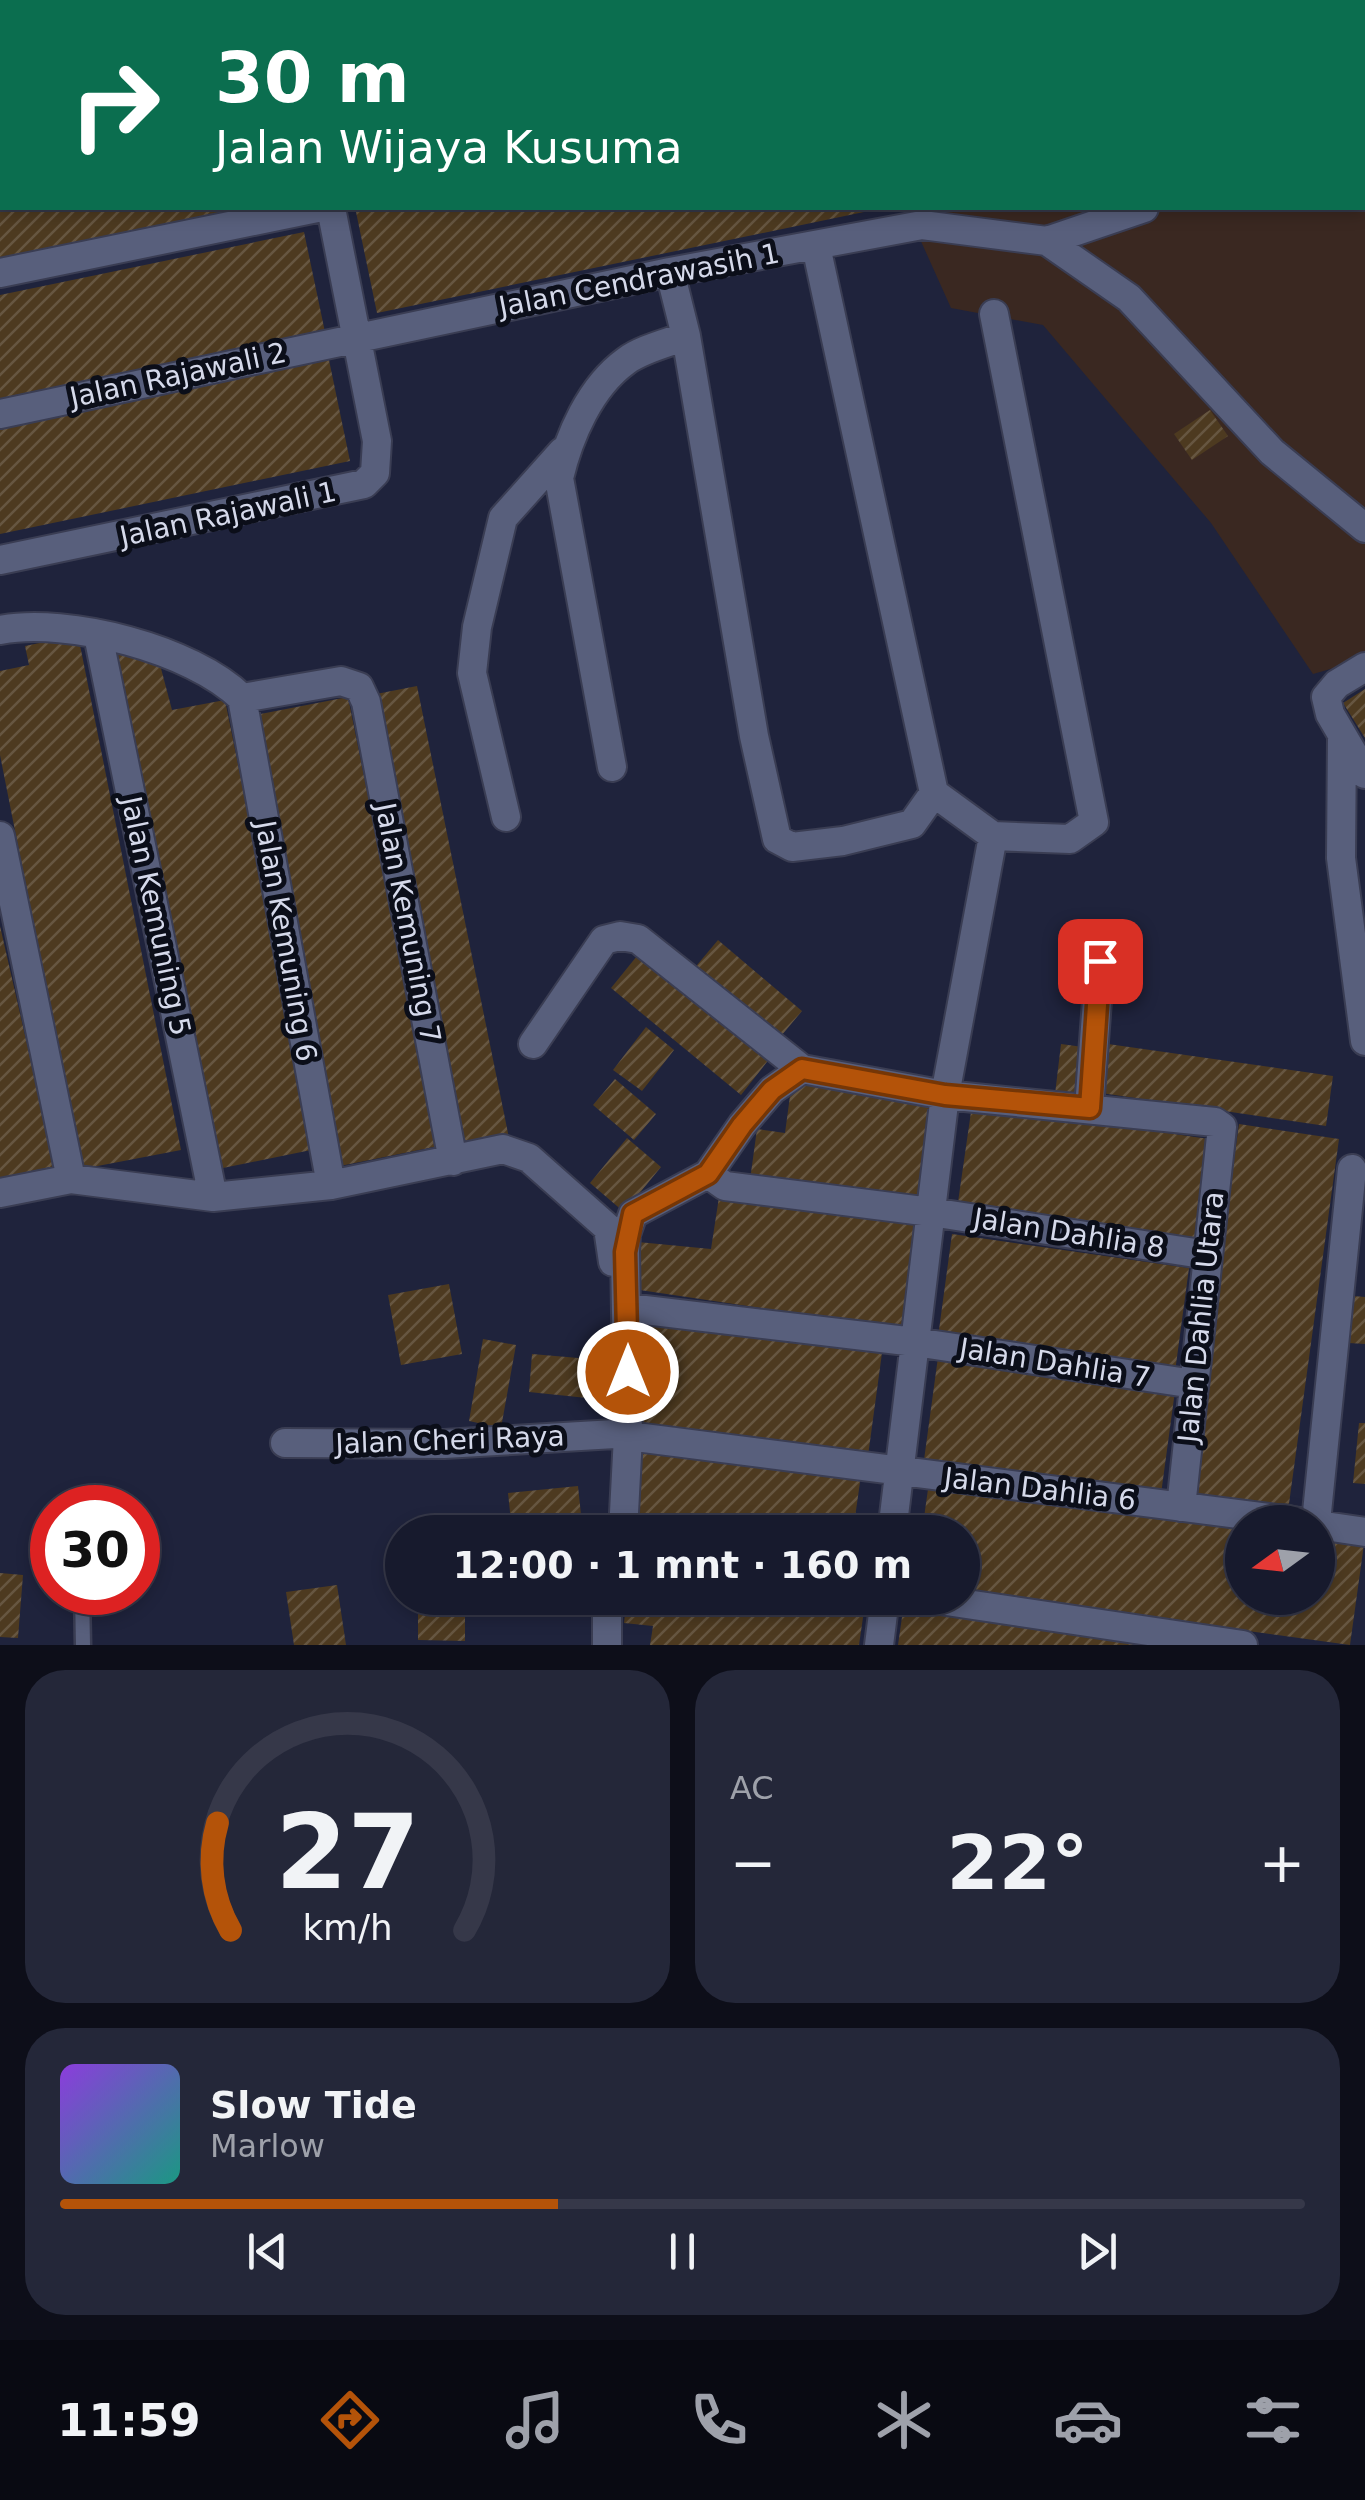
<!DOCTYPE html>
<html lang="id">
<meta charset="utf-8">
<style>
:root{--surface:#171a2d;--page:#242739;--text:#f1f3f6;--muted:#9ea1aa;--line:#363849;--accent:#b45309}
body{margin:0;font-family:"DejaVu Sans",sans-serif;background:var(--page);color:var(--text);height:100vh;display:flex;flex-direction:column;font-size:38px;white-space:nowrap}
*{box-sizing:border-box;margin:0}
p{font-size:32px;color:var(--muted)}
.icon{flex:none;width:55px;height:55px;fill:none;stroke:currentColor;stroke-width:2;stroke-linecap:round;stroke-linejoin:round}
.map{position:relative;height:1645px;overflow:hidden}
.details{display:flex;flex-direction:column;gap:25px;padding:25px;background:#0d0e19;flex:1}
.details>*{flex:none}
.hud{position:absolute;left:0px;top:0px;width:1365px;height:210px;box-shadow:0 5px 15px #0003,0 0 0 2px var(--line);background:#0b6e4f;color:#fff;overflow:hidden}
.needle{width:65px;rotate:255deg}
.tools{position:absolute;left:1225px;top:1505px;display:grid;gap:20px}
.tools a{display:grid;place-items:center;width:110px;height:110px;border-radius:50%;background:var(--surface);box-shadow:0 5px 15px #0003,0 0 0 2px var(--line);font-size:50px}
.speed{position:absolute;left:30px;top:1485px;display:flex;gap:20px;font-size:50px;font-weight:700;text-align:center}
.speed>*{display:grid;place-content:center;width:130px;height:130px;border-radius:50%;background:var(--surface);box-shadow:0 5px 15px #0003,0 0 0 2px var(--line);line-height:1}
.speed .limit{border:15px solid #d22;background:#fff;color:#111}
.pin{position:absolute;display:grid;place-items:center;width:85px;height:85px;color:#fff;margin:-42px;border-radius:20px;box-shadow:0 5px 15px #0006}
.me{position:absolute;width:110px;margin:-55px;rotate:0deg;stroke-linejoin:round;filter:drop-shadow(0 0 8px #0008)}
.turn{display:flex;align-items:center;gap:35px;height:210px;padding:0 50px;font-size:45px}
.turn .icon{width:130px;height:130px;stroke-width:2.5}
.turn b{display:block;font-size:70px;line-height:85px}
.big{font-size:75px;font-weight:800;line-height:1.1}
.details .card{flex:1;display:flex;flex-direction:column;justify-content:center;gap:15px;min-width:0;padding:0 35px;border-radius:40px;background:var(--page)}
.details .dial{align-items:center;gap:0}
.dial svg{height:260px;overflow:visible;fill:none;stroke:var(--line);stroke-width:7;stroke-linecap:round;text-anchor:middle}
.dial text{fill:var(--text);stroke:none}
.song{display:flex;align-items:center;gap:30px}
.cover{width:120px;height:120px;border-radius:15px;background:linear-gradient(135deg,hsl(270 70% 55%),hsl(170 70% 35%))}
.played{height:10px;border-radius:5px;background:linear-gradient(90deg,var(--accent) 40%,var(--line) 40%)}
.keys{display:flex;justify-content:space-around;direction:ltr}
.heat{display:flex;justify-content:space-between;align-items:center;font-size:55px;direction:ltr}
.details .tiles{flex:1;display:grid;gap:25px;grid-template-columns:1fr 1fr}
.card:last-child{grid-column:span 2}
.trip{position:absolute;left:385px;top:1515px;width:595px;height:100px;border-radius:50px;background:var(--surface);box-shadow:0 5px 15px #0003,0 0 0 2px var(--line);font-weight:800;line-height:100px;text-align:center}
.menu{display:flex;height:160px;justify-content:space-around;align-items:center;background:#090a12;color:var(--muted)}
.menu .icon{width:70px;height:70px}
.menu .on{color:var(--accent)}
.menu b{font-size:45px;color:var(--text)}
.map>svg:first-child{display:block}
</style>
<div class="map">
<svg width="1365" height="1645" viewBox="0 0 1365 1645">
<defs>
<pattern id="building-hatch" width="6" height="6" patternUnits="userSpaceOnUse" patternTransform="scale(2.5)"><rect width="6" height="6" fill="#4d3a20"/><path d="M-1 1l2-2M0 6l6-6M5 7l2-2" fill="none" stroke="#665641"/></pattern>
</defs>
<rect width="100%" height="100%" fill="#1f233c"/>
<path fill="#3a2821" d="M 814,0 L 1365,0 L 1365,659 L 1313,674 L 1211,523 L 1043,325 L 951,308 L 906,208 L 1362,208 L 1362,2 Z"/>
<path fill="url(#building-hatch)" d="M 0,208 L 274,208 L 0,266 Z
M 378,208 L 863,208 L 864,212 L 377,313 L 356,212 Z
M 304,232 L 325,332 L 0,400 L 0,295 Z
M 329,360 L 350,461 L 0,534 L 0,429 Z
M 1210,410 L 1228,436 L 1192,460 L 1174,434 Z
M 78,635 L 181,1150 L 82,1169 L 0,755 L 0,671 L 29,665 L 25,646 Z
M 114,654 L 158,657 L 172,710 L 225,700 L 316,1149 L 218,1169 Z
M 417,686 L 509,1138 L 457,1148 L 366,696 Z
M 1365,689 L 1365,738 L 1343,703 Z
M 348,697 L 439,1146 L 340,1166 L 250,716 Z
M 0,926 L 55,1166 L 0,1178 Z
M 718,940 L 802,1011 L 776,1042 L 692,971 Z
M 641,951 L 770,1058 L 741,1095 L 611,988 Z
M 646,1027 L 674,1050 L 642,1091 L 613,1070 Z
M 1061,1044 L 1083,1047 L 1076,1097 L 1055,1094 Z
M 1108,1044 L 1333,1076 L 1326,1126 L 1101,1093 Z
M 615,1079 L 656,1114 L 634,1140 L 593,1105 Z
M 792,1081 L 936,1102 L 921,1205 L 750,1180 L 757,1129 L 785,1133 Z
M 972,1105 L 1209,1139 L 1195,1243 L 957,1209 Z
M 1239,1124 L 1339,1139 L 1288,1511 L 1187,1497 Z
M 627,1138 L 661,1167 L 624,1212 L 590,1183 Z
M 719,1197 L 924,1226 L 909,1330 L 633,1289 L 638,1242 L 711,1249 Z
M 952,1234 L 1189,1268 L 1175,1372 L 938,1337 Z
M 449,1284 L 462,1354 L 401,1365 L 388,1295 Z
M 1353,1296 L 1365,1297 L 1365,1344 L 1349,1343 Z
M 645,1319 L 882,1353 L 868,1456 L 630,1422 Z
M 483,1339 L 516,1345 L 501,1428 L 469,1421 Z
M 532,1354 L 590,1359 L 587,1398 L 529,1392 Z
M 938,1357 L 1175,1391 L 1161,1494 L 924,1460 Z
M 1359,1423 L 1365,1423 L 1365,1484 L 1353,1483 Z
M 633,1443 L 861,1475 L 853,1532 L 625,1532 Z
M 929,1482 L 1242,1527 L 1242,1598 L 1318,1598 L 1318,1538 L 1364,1544 L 1350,1645 L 962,1592 L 962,1532 L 922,1532 Z
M 578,1486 L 582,1524 L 512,1531 L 508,1493 Z
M 0,1573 L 23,1575 L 18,1638 L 0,1637 Z
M 337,1585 L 346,1645 L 294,1645 L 286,1592 Z
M 418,1598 L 465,1598 L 465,1641 L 418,1640 Z
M 627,1598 L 823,1598 L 865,1604 L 859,1645 L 650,1645 L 653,1626 L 624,1623 Z
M 904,1603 L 1178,1643 L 1178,1645 L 898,1645 Z"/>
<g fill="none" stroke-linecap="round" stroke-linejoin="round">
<g stroke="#3a3d53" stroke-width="19">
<path id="service" d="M 82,1592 L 83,1645"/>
</g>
<g stroke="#3a3d53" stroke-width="32">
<path id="minor" d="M 292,0 L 292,2
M 824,0 L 825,2
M 1336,0 L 1337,2
M 699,2 L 712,0
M 1046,2 L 1052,0
M 0,3 L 15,0
M 1362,69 L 1365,76
M 1362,125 L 1365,125
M 0,139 L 2,138
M 1047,241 L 1129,298 L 1272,452 L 1365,528
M 816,246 L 934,793
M 670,272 L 686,336 L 754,736 L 777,839 L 792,847 L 843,841 L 912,824 L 934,793 L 993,836 L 1070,839 L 1094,822 L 994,314
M 0,273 L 317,208
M 0,414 L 670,272 L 922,225 L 1047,241 L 1144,208
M 0,560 L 364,484 L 375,473 L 377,441 L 331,208
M 0,630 C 68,617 192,649 242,698 L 341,681 L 359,687 L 366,702 L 453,1161
M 98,635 L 213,1197
M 1365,667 L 1337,684 L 1326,697 L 1330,714 L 1365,774
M 242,698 L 331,1185
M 1342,737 L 1341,858 L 1365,1041
M 612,767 L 559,478 C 569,436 590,387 626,361 C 642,349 668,343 686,336
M 506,817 L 472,673 L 477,627 L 503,518 L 562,452
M 0,836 L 71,1179
M 533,1044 L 604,940 L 620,936 L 638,939 L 802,1069
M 1089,1108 L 1100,961
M 708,1174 L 725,1186 L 931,1212 L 1208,1255
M 0,1193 L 71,1179 L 213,1197 L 331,1185 L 503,1149 L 529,1158 L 608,1228 L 613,1262
M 628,1308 L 915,1342 L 1194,1384
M 628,1436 L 1301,1522
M 285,1443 L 444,1444 L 615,1434
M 1316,1522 L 1352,1169
M 1318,1525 L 1365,1532
M 623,1532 L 628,1436 L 625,1251 L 626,1234 L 633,1214 L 708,1174 L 742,1125 L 772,1090 L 802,1069 L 945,1095 L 1215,1122 L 1222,1127 L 1181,1507
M 892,1532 L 945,1095 L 993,836
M 607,1598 L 607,1645
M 926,1598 L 1243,1645
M 879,1645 L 885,1598"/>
</g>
<use href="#service" stroke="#585f7c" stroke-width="14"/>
<use href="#minor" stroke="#585f7c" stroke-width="28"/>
</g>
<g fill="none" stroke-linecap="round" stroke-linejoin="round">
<g stroke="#753606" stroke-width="25">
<path id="route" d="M 628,1372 L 625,1252 L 633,1214 L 708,1174 L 742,1125 L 772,1090 L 802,1069 L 945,1095 L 1090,1108 L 1100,961"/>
</g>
<use href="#route" stroke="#b45309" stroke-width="18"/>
</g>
<g text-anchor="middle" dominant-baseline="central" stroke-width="10" stroke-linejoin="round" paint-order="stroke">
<g font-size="28" fill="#d5d9ea" stroke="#0b0e19">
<text transform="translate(639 280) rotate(-11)">Jalan Cendrawasih 1</text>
<text transform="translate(178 375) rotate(-12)">Jalan Rajawali 2</text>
<text transform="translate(228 514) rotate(-12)">Jalan Rajawali 1</text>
<text transform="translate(156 916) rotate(78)">Jalan Kemuning 5</text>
<text transform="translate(408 923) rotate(79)">Jalan Kemuning 7</text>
<text transform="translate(286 941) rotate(80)">Jalan Kemuning 6</text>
<text transform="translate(1069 1233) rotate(9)">Jalan Dahlia 8</text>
<text transform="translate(1201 1317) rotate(-84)">Jalan Dahlia Utara</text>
<text transform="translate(1055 1363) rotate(9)">Jalan Dahlia 7</text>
<text transform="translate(450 1440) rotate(-2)">Jalan Cheri Raya</text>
<text transform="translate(1040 1489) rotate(7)">Jalan Dahlia 6</text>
</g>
</g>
</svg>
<div class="tools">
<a><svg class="needle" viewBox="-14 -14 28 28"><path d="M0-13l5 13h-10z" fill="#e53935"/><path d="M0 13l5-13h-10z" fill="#9ea1aa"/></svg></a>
</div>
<div class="speed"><div class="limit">30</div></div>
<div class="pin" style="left:1100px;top:961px;background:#d93025"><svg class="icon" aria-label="arrive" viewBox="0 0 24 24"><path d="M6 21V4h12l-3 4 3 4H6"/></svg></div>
<svg class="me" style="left:628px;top:1372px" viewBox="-20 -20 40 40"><circle r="17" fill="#b45309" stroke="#fff" stroke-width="3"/><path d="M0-11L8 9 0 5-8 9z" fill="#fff"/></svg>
<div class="trip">12:00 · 1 mnt · 160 m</div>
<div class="hud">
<div class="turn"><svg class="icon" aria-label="right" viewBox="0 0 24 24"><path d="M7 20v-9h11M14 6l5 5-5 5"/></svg><div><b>30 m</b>Jalan Wijaya Kusuma</div></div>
</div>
</div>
<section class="details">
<div class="tiles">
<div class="card dial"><svg viewBox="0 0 100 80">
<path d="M14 69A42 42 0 1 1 86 69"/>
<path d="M14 69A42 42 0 0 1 10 36" stroke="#b45309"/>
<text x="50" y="56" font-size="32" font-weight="700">27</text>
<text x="50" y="72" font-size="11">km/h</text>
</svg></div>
<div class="card"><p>AC</p>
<div class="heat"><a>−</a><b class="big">22°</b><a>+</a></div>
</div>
<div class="card">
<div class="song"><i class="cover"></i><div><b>Slow Tide</b><p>Marlow</p></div></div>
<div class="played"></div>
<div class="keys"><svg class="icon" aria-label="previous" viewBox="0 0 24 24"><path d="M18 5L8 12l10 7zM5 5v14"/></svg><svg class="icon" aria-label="pause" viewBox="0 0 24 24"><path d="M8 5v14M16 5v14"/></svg><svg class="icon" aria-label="next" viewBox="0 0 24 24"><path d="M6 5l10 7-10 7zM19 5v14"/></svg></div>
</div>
</div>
</section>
<nav class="menu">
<b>11:59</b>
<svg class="icon on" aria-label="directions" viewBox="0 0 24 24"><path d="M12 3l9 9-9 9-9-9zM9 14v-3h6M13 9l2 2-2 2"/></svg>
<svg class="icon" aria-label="music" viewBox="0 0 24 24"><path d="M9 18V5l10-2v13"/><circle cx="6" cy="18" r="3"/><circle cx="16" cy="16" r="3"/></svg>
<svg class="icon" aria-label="phone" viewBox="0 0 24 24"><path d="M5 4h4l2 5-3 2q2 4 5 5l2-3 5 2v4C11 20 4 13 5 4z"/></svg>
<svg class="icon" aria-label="climate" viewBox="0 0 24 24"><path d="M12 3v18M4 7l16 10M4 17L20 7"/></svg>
<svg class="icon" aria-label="car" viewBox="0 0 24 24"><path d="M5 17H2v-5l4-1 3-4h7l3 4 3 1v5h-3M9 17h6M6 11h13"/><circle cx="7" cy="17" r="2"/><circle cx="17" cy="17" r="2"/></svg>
<svg class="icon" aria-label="filters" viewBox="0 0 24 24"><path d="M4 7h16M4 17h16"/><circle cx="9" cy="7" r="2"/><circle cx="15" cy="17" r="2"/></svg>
</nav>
